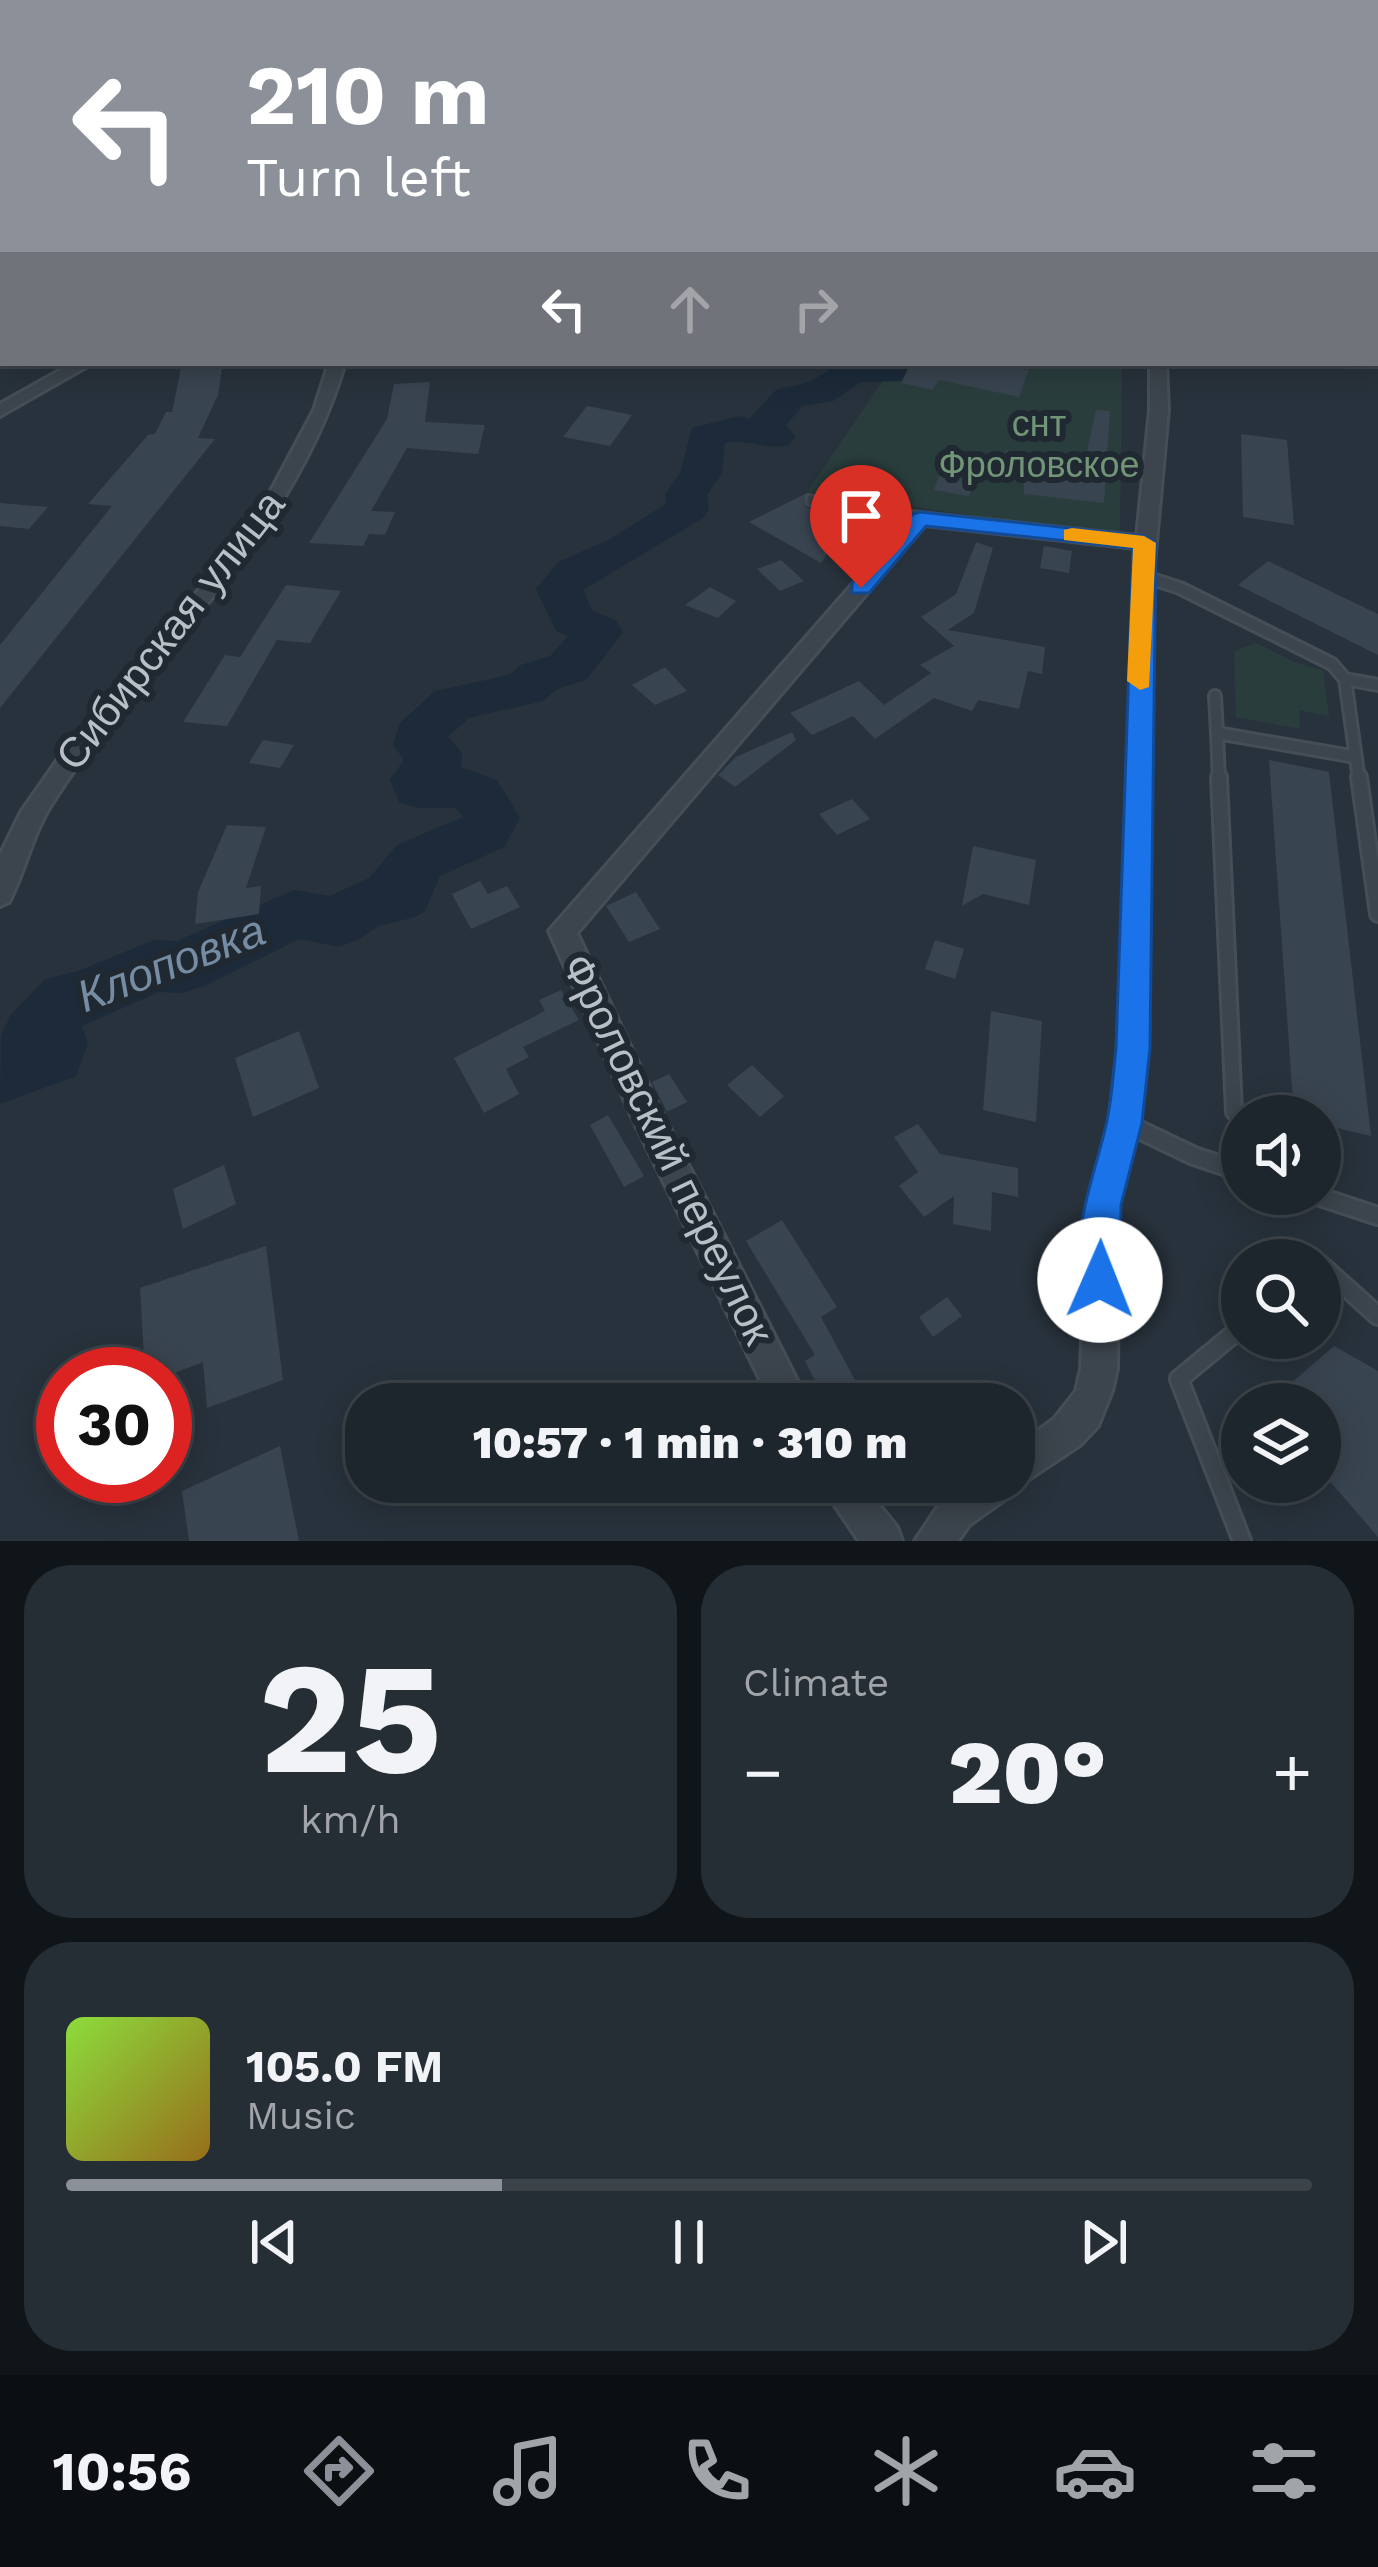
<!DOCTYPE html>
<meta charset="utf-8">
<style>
:root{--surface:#1e262d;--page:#262e35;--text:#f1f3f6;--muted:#a1a5aa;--line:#3c4349;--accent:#8c9099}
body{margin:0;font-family:"Work Sans",sans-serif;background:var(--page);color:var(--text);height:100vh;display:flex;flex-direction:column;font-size:45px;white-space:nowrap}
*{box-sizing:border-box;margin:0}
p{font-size:39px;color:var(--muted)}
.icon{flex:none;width:66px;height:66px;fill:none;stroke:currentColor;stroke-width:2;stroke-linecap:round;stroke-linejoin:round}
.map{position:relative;height:1541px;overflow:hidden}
.panel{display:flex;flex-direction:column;gap:24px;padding:24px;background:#101519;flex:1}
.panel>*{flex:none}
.guide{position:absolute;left:0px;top:0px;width:1380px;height:366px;box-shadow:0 6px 30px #0003,0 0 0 3px var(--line);background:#8c9099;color:#fff;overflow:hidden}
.tools{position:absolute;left:1221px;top:1095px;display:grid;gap:24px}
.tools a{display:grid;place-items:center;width:120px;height:120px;border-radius:50%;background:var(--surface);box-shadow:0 6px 30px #0003,0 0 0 3px var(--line);font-size:60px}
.speed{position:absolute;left:36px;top:1347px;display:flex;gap:24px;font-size:60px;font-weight:700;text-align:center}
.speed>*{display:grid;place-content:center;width:156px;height:156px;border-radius:50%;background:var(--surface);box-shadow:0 6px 30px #0003,0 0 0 3px var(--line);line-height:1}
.speed .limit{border:18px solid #d22;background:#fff;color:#111}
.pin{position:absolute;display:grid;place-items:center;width:102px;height:102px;color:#fff;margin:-123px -51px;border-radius:50% 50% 50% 0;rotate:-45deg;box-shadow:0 0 12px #0007}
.pin .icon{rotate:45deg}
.me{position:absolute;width:132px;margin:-66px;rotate:1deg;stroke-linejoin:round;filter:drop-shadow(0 0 9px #0008)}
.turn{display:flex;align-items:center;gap:42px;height:252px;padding:0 48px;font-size:54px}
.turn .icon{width:156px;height:156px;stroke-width:2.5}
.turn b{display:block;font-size:84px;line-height:102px}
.lanes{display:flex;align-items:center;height:114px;padding:0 48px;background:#0003;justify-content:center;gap:60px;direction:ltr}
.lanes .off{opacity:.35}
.big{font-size:90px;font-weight:800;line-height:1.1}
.panel .widget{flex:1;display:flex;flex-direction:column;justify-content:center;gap:18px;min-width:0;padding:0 42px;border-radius:48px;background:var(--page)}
.panel .dial{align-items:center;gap:0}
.dial b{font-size:156px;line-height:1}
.song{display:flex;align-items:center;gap:36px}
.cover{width:144px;height:144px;border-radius:18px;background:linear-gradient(135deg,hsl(90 70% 55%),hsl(40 70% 35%))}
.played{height:12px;border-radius:6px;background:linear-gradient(90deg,var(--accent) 35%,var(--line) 35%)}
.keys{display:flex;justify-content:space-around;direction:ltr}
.heat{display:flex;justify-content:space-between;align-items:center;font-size:66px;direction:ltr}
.panel .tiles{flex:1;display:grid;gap:24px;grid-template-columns:1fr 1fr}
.widget:last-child{grid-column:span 2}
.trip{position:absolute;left:345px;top:1383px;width:690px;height:120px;border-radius:48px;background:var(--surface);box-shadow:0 6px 30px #0003,0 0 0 3px var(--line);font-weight:800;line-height:120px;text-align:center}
.menu{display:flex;height:192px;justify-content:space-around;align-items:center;background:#0c0f12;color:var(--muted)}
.menu .icon{width:84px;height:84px}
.menu .current{color:var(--accent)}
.menu b{font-size:54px;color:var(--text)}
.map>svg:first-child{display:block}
</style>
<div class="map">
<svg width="1378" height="1541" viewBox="0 0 1378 1541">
<rect width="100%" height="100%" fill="#28323c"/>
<path fill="#2a3d3d" d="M 895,363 L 1122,363 L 1120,536 L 807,492 Z
M 1256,643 L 1296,663 L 1323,670 L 1329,716 L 1299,710 L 1300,729 L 1236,717 L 1234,651 Z"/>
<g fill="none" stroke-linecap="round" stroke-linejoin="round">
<path fill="#1c2a39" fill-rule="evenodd" d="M 1103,0 L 1130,0 L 1101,3 Z
M 917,363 L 904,381 L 861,382 L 833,401 L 803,406 L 786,425 L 795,437 L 789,445 C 767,451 747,438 725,443 L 722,473 L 707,495 L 709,509 L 703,518 L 583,590 L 592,610 L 616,621 L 623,632 L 586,680 L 557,689 L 543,701 L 469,718 L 448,737 L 462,753 L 461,767 L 497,780 L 520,818 L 504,847 L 440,876 L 425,911 L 415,917 L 378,926 L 360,939 L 339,947 L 299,939 L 204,986 L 182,993 L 159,992 L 82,1026 L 88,1043 L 76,1076 L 0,1104 L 1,1035 L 11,1015 L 45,979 L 78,971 L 154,940 L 177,941 L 294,890 L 330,896 L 369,878 L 397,845 L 463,817 L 456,808 L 418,808 L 399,802 L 390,780 L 404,760 L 393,745 L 400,723 L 435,691 L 509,675 L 521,665 L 550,656 L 568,636 L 556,631 L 536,589 L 558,562 L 610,539 L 666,504 L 665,495 L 680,473 L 692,428 L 739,416 L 749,419 L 776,390 L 810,382 L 838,364 Z"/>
</g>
<path fill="#384450" d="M 182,363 L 223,363 L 218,395 L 198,438 L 215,439 L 0,708 L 0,645 L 112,506 L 88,504 L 148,435 L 155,434 L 166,412 L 172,412 Z
M 911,363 L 987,363 L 1029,370 L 1019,397 L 939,380 L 932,390 L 901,383 Z
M 430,382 L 425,422 L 485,425 L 478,454 L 407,448 L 371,511 L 395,512 L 385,535 L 369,534 L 363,546 L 309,543 L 387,419 L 394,384 Z
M 587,406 L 632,415 L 610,446 L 563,437 Z
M 1096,410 L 1110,411 L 1104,503 L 1024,494 L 1024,478 L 999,478 L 1006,450 L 1084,465 Z
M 1241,434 L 1287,440 L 1294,525 L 1243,517 Z
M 944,462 L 977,468 L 969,496 L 934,490 Z
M 805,494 L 805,507 L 848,522 L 821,563 L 749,522 Z
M 0,503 L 48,507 L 29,529 L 0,526 Z
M 976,542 L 993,548 L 974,613 L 948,630 L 1045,647 L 1042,674 L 1028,671 L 1019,709 L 978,700 L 972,711 L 934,698 L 875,739 L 853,716 L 812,735 L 790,713 L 859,681 L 884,705 L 931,673 L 920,665 L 954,646 L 921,617 L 956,594 Z
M 1044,546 L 1072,551 L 1069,573 L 1040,568 Z
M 781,560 L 804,581 L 780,591 L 757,569 Z
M 1268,561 L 1378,614 L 1378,655 L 1238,585 Z
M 286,585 L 341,591 L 310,643 L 277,640 L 227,726 L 183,722 L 225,655 L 240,657 Z
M 710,587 L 736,601 L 718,618 L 685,605 Z
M 665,667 L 687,691 L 655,705 L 632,685 Z
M 792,732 L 796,740 L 735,787 L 718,775 L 736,757 Z
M 263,740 L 294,745 L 280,768 L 249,763 Z
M 1269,760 L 1329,772 L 1371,1136 L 1320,1124 L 1320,1116 L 1294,1116 Z
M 852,799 L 870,819 L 837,835 L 819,814 Z
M 227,825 L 266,827 L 246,888 L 261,886 L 259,914 L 195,924 L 198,892 Z
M 973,846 L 1036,860 L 1029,905 L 983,894 L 962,906 Z
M 480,881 L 488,894 L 507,886 L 520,907 L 471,929 L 452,894 Z
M 636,892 L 660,929 L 629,942 L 606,906 Z
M 935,940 L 964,949 L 955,979 L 925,969 Z
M 561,990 L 579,1020 L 523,1047 L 529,1057 L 506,1069 L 519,1094 L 484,1113 L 454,1058 L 545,1011 L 539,1000 Z
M 991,1011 L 1042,1021 L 1036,1122 L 983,1110 Z
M 299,1031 L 319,1088 L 253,1117 L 235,1058 Z
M 752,1065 L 784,1096 L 760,1117 L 727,1085 Z
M 669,1074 L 687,1102 L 667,1112 L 652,1082 Z
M 608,1115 L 644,1176 L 624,1187 L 590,1125 Z
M 918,1124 L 940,1154 L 1018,1168 L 1018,1197 L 992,1192 L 991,1231 L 953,1224 L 954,1196 L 924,1217 L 899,1186 L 918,1172 L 894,1137 Z
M 224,1165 L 236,1204 L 183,1229 L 173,1189 Z
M 782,1220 L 837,1307 L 821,1317 L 868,1404 L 827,1404 L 805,1361 L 815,1355 L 746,1241 Z
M 266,1246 L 283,1380 L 207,1408 L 203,1362 L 172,1374 L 145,1374 L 140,1288 Z
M 947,1297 L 962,1316 L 933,1337 L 919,1317 Z
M 1334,1346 L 1378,1371 L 1378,1537 L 1320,1470 L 1320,1404 L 1267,1404 Z
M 280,1446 L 299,1541 L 189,1541 L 182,1491 Z"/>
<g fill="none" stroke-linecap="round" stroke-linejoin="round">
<g stroke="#454d56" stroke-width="16">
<path id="service-far2" d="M 1143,576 L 1180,588 L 1332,664 L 1345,679
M 1215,696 L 1217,733
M 1219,780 L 1217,733 L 1356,757
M 1359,780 L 1345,679 L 1378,685"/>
</g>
<g stroke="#454d56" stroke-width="20">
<path id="service-far1" d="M 1219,777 L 1234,1112
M 1359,777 L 1378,914"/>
</g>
<g stroke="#454d56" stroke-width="22">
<path id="service" d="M 1125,1123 L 1194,1156 L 1242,1172
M 1311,1194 L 1378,1216
M 1320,1264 L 1378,1316
M 1242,1327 L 1179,1379 L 1242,1541"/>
</g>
<g stroke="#454d56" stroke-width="6">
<path id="minor" d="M 421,0 L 431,0 L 431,3 L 421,3 Z
M 599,0 L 889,0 L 894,3 L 594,3 Z
M 1377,17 L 1378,17 L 1378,23 L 1377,23 Z
M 73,363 L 93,363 L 0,416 L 0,404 Z
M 329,363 L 345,363 C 290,548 151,647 53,802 C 32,834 26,869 9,902 L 0,906 L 0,855 L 21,812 L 68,745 L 203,585 L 265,502 L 314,410 Z
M 1150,363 L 1166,363 L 1168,410 L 1153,576 L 1148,1049 L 1139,1123 L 1119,1205 L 1117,1369 L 1112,1391 L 1098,1426 L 1080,1445 L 1014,1489 L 1011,1495 L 969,1525 L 958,1541 L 915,1541 L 943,1499 L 966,1482 L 1014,1482 L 1014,1448 L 1054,1419 L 1076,1391 L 1081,1369 L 1087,1205 L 1109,1123 L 1118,1049 L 1136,548 L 925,525 L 577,933 L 655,1099 L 809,1404 L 772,1404 L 633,1119 L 549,931 L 907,522 L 808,504 L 808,496 L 920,513 L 1137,536 L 1150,410 Z
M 819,1482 L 861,1482 L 897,1527 L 902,1541 L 859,1541 Z"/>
</g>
<use href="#service-far2" stroke="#3c444d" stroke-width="10"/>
<use href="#service-far1" stroke="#3c444d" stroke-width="14"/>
<use href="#service" stroke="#3c444d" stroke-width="16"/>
<use href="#minor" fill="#3c444d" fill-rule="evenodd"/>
</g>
<path fill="#1a73e8" stroke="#114b97" stroke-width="3" d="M 920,512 L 1144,536 L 1156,543 L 1150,1048 L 1142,1123 L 1121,1205 L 1120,1280 L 1114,1294 L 1100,1300 L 1087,1294 C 1065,1242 1095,1176 1106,1125 C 1112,1100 1113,1074 1116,1048 L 1133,548 L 926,526 L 869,593 L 852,593 L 852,583 L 913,514 Z"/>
<path fill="#f59e0b" d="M 1072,528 L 1144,536 L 1156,543 L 1149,687 L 1140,690 L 1127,681 L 1133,548 L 1064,540 L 1064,530 Z"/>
<g text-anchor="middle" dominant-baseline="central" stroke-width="12" stroke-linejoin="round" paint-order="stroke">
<g font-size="36" fill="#729577" stroke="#202932">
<text x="1039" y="424">снт<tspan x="1039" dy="41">Фроловское</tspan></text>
</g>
<g font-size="42" fill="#b8bfc7" stroke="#202932">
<text transform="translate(170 630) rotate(-52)">Сибирская улица</text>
<text transform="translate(668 1149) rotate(64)">Фроловский переулок</text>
</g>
<g font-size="45" font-style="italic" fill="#758ca2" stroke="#202932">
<text transform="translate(171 963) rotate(-21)">Клоповка</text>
</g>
</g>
</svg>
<div class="tools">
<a><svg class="icon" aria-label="sound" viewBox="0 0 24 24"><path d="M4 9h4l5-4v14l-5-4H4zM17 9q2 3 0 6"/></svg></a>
<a><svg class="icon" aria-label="search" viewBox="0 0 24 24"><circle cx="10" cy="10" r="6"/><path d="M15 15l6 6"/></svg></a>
<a><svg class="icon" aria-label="layers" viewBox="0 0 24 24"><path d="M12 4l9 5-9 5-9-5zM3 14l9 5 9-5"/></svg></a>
</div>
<div class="speed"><div class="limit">30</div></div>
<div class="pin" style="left:861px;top:588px;background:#d93025"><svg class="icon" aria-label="arrive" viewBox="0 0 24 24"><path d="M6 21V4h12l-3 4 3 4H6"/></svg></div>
<svg class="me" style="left:1100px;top:1280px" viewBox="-20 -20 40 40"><circle r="19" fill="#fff"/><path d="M0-13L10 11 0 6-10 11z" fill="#1a73e8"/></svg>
<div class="trip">10:57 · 1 min · 310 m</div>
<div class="guide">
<div class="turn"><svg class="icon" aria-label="left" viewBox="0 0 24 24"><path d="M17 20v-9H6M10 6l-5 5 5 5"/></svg><div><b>210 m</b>Turn left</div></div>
<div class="lanes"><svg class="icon" aria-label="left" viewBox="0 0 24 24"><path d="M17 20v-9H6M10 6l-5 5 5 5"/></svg><svg class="icon off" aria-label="ahead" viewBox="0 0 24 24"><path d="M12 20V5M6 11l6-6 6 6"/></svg><svg class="icon off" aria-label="right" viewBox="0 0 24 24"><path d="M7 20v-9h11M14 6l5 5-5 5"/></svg></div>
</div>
</div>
<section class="panel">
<div class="tiles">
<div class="widget dial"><b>25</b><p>km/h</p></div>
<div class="widget"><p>Climate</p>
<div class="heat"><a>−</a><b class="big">20°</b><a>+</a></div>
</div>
<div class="widget">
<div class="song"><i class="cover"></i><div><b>105.0 FM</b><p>Music</p></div></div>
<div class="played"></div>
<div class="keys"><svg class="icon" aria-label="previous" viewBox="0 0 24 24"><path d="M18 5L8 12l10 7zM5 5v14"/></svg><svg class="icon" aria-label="pause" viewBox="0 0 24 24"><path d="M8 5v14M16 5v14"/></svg><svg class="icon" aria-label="next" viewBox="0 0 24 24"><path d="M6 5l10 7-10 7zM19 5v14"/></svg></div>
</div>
</div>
</section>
<nav class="menu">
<b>10:56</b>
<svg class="icon current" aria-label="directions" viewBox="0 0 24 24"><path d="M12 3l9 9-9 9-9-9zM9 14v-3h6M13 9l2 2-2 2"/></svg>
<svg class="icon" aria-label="music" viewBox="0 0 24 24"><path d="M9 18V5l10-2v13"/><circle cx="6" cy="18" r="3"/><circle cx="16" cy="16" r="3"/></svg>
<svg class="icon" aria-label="phone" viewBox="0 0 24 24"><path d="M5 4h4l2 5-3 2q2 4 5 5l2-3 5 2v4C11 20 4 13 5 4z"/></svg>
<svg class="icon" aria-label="climate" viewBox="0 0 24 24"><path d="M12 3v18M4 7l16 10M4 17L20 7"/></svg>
<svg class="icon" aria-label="car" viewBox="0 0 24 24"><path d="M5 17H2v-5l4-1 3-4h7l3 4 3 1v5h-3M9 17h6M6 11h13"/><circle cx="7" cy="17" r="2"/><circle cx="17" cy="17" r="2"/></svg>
<svg class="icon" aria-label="filters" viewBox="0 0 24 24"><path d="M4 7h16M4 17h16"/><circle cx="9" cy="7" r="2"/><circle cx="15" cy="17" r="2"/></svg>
</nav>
